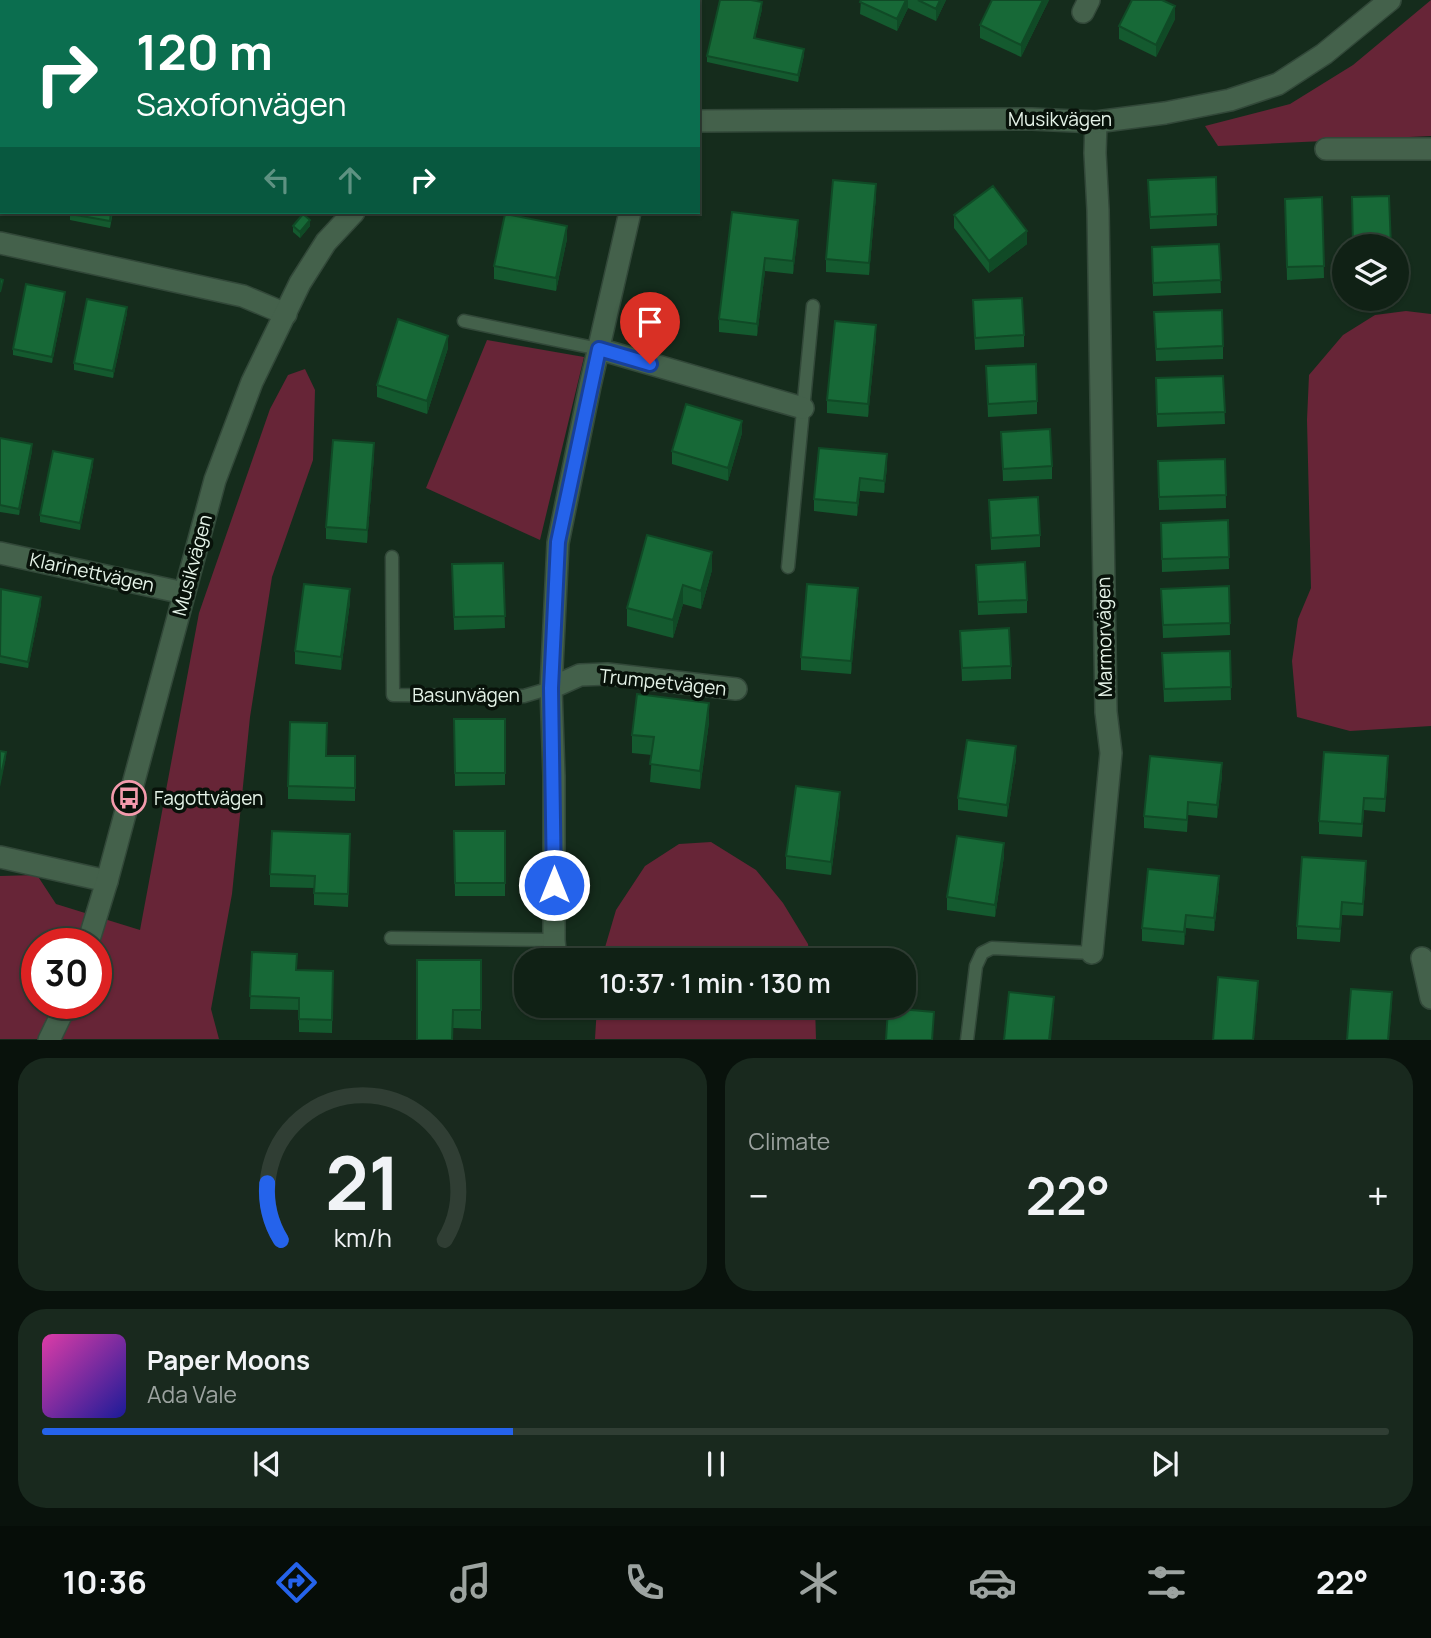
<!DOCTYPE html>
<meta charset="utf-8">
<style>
:root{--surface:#102115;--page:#19291e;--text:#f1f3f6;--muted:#9ca3a0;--line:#303e34;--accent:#2563eb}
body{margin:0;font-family:Manrope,sans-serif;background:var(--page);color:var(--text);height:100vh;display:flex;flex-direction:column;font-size:26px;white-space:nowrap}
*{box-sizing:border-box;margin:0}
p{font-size:23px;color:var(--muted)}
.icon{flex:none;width:38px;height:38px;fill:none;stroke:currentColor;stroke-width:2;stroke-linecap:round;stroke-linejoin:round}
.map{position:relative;height:1040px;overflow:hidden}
.panel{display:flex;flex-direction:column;gap:18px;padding:18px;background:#09120c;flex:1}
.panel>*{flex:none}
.banner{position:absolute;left:0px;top:0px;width:700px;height:214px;box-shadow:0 2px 5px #0004,0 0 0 2px var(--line);background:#0b6e4f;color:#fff;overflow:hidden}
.tools{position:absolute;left:1332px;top:234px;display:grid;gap:14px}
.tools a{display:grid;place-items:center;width:77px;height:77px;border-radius:50%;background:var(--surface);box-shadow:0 2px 5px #0004,0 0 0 2px var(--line);font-size:35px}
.speed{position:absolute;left:21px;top:928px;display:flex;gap:14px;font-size:35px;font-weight:700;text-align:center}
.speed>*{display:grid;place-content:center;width:91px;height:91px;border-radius:50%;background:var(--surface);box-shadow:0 2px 5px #0004,0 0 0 2px var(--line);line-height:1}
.speed .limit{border:10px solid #d22;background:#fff;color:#111}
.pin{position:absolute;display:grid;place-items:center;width:60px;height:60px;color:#fff;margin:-72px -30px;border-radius:50% 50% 50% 0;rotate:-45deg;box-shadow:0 0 7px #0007}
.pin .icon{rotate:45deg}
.me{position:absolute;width:77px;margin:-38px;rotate:0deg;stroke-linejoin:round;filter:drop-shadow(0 0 5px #0008)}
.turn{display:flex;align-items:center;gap:24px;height:147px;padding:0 21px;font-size:32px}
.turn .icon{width:91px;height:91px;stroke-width:2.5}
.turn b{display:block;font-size:49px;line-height:60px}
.lanes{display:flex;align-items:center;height:66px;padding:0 21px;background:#0003;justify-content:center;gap:35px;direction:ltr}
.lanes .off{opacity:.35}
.big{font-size:52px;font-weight:600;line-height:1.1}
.panel .tile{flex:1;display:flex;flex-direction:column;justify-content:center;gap:10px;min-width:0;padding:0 24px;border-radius:28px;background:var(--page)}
.panel .dial{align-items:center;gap:0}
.dial svg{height:182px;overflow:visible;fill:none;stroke:var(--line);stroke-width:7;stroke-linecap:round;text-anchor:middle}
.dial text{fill:var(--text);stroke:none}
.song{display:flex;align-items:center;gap:21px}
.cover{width:84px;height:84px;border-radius:10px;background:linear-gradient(135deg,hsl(320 70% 55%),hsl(240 70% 35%))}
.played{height:7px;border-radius:4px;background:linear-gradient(90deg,var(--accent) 35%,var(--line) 35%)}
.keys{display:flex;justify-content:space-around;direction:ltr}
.heat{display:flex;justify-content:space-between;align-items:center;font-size:38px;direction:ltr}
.panel .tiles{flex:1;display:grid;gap:18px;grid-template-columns:1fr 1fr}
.tile:last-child{grid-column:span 2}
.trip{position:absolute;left:514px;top:948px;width:402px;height:70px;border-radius:28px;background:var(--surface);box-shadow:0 2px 5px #0004,0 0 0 2px var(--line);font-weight:600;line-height:70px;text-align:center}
.tabs{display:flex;height:112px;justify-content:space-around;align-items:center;background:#060d08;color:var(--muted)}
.tabs .icon{width:49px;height:49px}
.tabs .current{color:var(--accent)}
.tabs b{font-size:32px;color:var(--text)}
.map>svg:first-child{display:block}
</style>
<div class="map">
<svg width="1431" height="1040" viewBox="0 0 1431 1040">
<rect width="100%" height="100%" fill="#152c1c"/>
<path fill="#672537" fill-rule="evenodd" d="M 1431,0 L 1431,136 L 1218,146 L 1205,126 L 1290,104 L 1353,65 Z
M 1406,311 L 1431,314 L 1431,726 L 1350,731 L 1297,717 L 1292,661 L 1298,619 L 1311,588 L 1307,420 L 1309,375 L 1343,335 L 1375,315 Z
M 487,340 L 584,357 L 540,540 L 426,488 Z
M 305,369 L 315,390 L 313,460 L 272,577 L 250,717 L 232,894 L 211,1009 L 219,1039 L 0,1039 L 0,876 L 37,875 L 56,904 L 140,930 L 199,613 L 270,409 L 288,375 ZM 37,943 L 96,943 L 96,1003 L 37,1003 Z
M 711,842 L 756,870 L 783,903 L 808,944 L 810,961 L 601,961 L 616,910 L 645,866 L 679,844 Z
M 597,1006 L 815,1006 L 816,1039 L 595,1039 Z"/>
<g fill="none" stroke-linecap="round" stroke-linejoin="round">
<g stroke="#324839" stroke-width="15">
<path id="service" d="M 464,321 L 599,349
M 392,557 L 393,695 L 524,696 L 551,688
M 788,567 L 813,306
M 391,938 L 554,940
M 967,1040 L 976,966 L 982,953 L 992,948 L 1092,953"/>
</g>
<g stroke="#324839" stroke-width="24">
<path id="minor" d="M 296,0 L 305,2
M 361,2 L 362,0
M 674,2 L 674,0
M 1083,12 L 1089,0
M 1326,149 L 1431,149
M 0,243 L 243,296 L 286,314
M 599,349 L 803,408
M 0,553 L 184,593
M 551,688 L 580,675 L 607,674 L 736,689
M 0,857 L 107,881
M 1092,953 L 1111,753 L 1106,712 L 1098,210 L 1095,153 L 1096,122
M 1422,958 L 1431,998
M 556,961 L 554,940 L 554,776 L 551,688 L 558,543 L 590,386 L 630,212"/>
</g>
<g stroke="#324839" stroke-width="24">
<path id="tertiary" d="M 698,121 L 1032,119 L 1096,122 L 1165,113 L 1230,100 L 1278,84 L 1324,54 L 1390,0
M 88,943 L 107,881 L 215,480 L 252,382 L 300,283 L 326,242 L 354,212
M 49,1040 L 67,1003"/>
</g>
<use href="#service" stroke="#44614b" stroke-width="12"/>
<use href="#minor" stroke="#44614b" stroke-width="21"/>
<use href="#tertiary" stroke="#44614b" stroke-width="21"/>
</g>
<path fill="#145a2f" d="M 861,0 L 946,0 L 936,21 L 908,8 L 897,31 L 860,14 Z
M 1049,0 L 1021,57 L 980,38 L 980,25 Z
M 762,9 L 755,38 L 804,55 L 798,82 L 707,62 L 707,56 Z
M 1175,19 L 1156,57 L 1119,39 L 1119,26 Z
M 1216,177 L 1217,226 L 1150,229 L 1148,180 Z
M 876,196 L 869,275 L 826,272 L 826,259 Z
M 1322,197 L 1324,278 L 1287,280 L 1285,199 Z
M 70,212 L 113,212 L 110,228 L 70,220 Z
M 732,212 L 798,232 L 793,274 L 765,271 L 757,336 L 719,332 L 719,319 Z
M 954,215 L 1027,244 L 989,273 L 954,228 Z
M 293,226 L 310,226 L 300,238 L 293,232 Z
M 567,239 L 556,291 L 494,279 L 494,266 Z
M 1219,244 L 1221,293 L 1153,296 L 1152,259 Z
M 65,299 L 52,363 L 13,355 L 13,349 Z
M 973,300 L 1024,335 L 1024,347 L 975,350 Z
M 1154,312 L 1223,346 L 1223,359 L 1156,361 Z
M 127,313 L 113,378 L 74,370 L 74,363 Z
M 876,337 L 868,417 L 827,413 L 827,400 Z
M 448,348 L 427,414 L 377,397 L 377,385 Z
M 986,366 L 1037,401 L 1037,414 L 988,417 Z
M 1223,376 L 1225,424 L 1157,427 L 1156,391 Z
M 1001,432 L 1052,466 L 1052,479 L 1003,481 Z
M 742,433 L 728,481 L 672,464 L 672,451 Z
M 0,438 L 32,451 L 19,515 L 0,512 Z
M 374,456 L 367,543 L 326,539 L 326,527 Z
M 1225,459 L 1226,508 L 1159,510 L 1158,461 Z
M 93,465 L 80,530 L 40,522 L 40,515 Z
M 887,467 L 884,493 L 860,491 L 857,516 L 814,511 L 814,499 Z
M 989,500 L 1040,535 L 1040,547 L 991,550 Z
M 1228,520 L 1229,569 L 1162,572 L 1161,523 Z
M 503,563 L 505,628 L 454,630 L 452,564 Z
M 976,565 L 1027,600 L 1027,613 L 978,615 Z
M 712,570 L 701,609 L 683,604 L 673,638 L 627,626 L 627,608 Z
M 1229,586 L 1230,635 L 1163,638 L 1161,589 Z
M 0,594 L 41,604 L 28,668 L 0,663 Z
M 858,600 L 851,674 L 801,670 L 801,657 Z
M 350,602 L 341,670 L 295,664 L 295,651 Z
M 960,631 L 1011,666 L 1011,679 L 962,681 Z
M 1230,651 L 1231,700 L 1164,702 L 1162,653 Z
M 454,719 L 505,719 L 505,785 L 455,786 Z
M 709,722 L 700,789 L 650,782 L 652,755 L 632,753 L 632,735 Z
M 326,756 L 355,756 L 355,801 L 288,799 L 288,786 Z
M 1016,759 L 1007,817 L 958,810 L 958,798 Z
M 1388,769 L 1385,812 L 1364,810 L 1362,837 L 1319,834 L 1319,821 Z
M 1222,776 L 1217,818 L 1188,815 L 1187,832 L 1144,828 L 1144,816 Z
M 840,805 L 831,875 L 786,869 L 786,856 Z
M 454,831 L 505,831 L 505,896 L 455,896 Z
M 350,847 L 348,907 L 314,905 L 314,888 L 270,887 L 270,874 Z
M 1004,856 L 995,917 L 947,910 L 947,897 Z
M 1366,874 L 1363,916 L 1342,915 L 1340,942 L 1297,939 L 1297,926 Z
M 1219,888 L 1214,931 L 1186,928 L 1184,945 L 1142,941 L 1142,928 Z
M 252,952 L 297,970 L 333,971 L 332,1033 L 299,1032 L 299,1010 L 250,1009 Z
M 481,960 L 481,1029 L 453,1028 L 417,1040 Z"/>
<path fill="#104a26" d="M 906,0 L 908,0 L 908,8 L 897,31 L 897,19 Z
M 940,0 L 946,0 L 936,21 L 936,9 Z
M 1043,0 L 1049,0 L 1021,57 L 1021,45 Z
M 762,2 L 762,9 L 754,44 L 754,38 Z
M 1175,6 L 1175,19 L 1156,57 L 1156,45 Z
M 804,49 L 804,55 L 798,82 L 798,75 Z
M 876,184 L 876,196 L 869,275 L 869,263 Z
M 310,220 L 310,226 L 300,238 L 300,232 Z
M 798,220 L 798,232 L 793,274 L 793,261 Z
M 567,226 L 567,239 L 556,291 L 556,278 Z
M 1027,231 L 1027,244 L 989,273 L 989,261 Z
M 765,258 L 765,271 L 757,336 L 757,324 Z
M 65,292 L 65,299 L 52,363 L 52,357 Z
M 127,307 L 127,313 L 113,378 L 113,371 Z
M 876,325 L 876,337 L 868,417 L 868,404 Z
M 448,336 L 448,348 L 427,414 L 427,401 Z
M 742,421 L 742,433 L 728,481 L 728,468 Z
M 374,443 L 374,456 L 367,543 L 367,530 Z
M 32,444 L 32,451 L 19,515 L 19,509 Z
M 887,454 L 887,467 L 884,493 L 884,481 Z
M 93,459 L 93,465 L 80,530 L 80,523 Z
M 860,478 L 860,491 L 857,516 L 857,503 Z
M 712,552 L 712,570 L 701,609 L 701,591 Z
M 683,585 L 683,604 L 673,638 L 673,620 Z
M 858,588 L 858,600 L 851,674 L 851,661 Z
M 350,589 L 350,602 L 341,670 L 341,657 Z
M 41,597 L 41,604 L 28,668 L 28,662 Z
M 709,703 L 709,722 L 700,789 L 700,771 Z
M 1016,746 L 1016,759 L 1007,817 L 1007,805 Z
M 6,752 L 6,758 L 0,787 L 0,780 Z
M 1222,763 L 1222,776 L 1217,818 L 1217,805 Z
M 840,792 L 840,805 L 831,875 L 831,862 Z
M 1004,843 L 1004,856 L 995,917 L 995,905 Z
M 1366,861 L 1366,874 L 1363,916 L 1363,904 Z
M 1219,876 L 1219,888 L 1214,931 L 1214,918 Z
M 1186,915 L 1186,928 L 1184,945 L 1184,932 Z
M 1258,981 L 1258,993 L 1254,1040 L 1253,1040 Z
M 1392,992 L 1392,1005 L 1389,1040 L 1388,1040 Z
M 1054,997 L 1054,1010 L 1051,1040 L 1049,1040 Z"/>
<path fill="#176937" stroke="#104a26" stroke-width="2" d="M 0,0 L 29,0 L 28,2 L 2,2 L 2,40 L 0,40 Z
M 53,0 L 95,0 L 94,2 L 53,2 Z
M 117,0 L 127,0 L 136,2 L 117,2 Z
M 416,0 L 457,0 L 466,2 L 415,2 Z
M 571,0 L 632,0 L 632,2 L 570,2 Z
M 720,0 L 751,0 L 762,2 L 754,38 L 804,49 L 798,75 L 707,56 Z
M 861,0 L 906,0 L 897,19 L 860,2 Z
M 918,0 L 940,0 L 936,9 Z
M 992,0 L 1043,0 L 1021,45 L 980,25 Z
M 1132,0 L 1162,0 L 1175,6 L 1156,45 L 1119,26 Z
M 0,130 L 2,131 L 0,147 Z
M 1216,177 L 1217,214 L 1150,217 L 1148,180 Z
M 833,180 L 876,184 L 869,263 L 826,259 Z
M 993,186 L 1027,231 L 989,261 L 954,215 Z
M 1389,196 L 1391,247 L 1353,247 L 1352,197 Z
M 1322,197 L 1324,266 L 1287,267 L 1285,199 Z
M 70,212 L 111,212 L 110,221 L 70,214 Z
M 732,212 L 798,220 L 793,261 L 765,258 L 757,324 L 719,319 Z
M 303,214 L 310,220 L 300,232 L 293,226 Z
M 505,214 L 567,226 L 556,278 L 494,266 Z
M 1219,244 L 1221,280 L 1153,283 L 1152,247 Z
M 0,279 L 3,280 L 0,292 Z
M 26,284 L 65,292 L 52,357 L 13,349 Z
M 1022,298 L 1024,335 L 975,338 L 973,300 Z
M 87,299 L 127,307 L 113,371 L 74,363 Z
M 1222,310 L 1223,346 L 1156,349 L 1154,312 Z
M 398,319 L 448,336 L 427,401 L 377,385 Z
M 835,321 L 876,325 L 868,404 L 827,400 Z
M 1036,364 L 1037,401 L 988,404 L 986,366 Z
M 1223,376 L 1225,412 L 1157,414 L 1156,378 Z
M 686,404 L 742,421 L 728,468 L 672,451 Z
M 1050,429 L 1052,466 L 1003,469 L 1001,432 Z
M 0,438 L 32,444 L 19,509 L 0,505 Z
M 333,440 L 374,443 L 367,530 L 326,527 Z
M 819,448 L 887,454 L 884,481 L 860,478 L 857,503 L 814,499 Z
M 53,451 L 93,459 L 80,523 L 40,515 Z
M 1225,459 L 1226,495 L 1159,497 L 1158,461 Z
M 1038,497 L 1040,535 L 991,538 L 989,500 Z
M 1228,520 L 1229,557 L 1162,559 L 1161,523 Z
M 647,535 L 712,552 L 701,591 L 683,585 L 673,620 L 627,608 Z
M 1025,562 L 1027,600 L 978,602 L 976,565 Z
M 503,563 L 505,616 L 454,617 L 452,564 Z
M 304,584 L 350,589 L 341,657 L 295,651 Z
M 807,584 L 858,588 L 851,661 L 801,657 Z
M 1229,586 L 1230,623 L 1163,625 L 1161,589 Z
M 1,589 L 41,597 L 28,662 L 0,656 Z
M 1009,628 L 1011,666 L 962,668 L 960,631 Z
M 1230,651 L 1231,687 L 1164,689 L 1162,653 Z
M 637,694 L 709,703 L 700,771 L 650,764 L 654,737 L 632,735 Z
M 454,719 L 505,719 L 505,773 L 455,773 Z
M 290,722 L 327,723 L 326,756 L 355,756 L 355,788 L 288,786 Z
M 967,740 L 1016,746 L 1007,805 L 958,798 Z
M 0,751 L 6,752 L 0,780 Z
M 1324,752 L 1388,756 L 1385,799 L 1364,798 L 1362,824 L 1319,821 Z
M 1150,756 L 1222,763 L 1217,805 L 1188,802 L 1187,820 L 1144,816 Z
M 796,786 L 840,792 L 831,862 L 786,856 Z
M 272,831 L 350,834 L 348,894 L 314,893 L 315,876 L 270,874 Z
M 454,831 L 505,831 L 505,883 L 455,883 Z
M 957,836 L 1004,843 L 995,905 L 947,897 Z
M 1302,857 L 1366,861 L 1363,904 L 1342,902 L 1340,929 L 1297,926 Z
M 1148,869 L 1219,876 L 1214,918 L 1186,915 L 1184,932 L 1142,928 Z
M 252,952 L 297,954 L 296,970 L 333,971 L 332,1020 L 299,1019 L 299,998 L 250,996 Z
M 417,960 L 481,960 L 481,1010 L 453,1010 L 452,1040 L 417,1040 Z
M 1218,977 L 1258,981 L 1253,1040 L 1213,1040 Z
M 1351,989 L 1392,992 L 1388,1040 L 1347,1040 Z
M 1009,992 L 1054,997 L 1049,1040 L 1004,1040 Z
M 888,1008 L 934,1012 L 932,1040 L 886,1040 Z"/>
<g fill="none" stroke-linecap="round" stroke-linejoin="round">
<g stroke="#184099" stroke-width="18">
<path id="route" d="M 554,885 L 551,688 L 558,542 L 599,349 L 650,364"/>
</g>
<use href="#route" stroke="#2563eb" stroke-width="12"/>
</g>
<defs>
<g id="bus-ring" transform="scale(1.75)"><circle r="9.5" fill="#08120a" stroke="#f39aac" stroke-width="1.5"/><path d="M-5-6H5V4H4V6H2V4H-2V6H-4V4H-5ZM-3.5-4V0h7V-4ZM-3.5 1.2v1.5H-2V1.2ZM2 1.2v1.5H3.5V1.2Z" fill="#f39aac"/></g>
</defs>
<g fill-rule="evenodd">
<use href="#bus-ring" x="129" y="798"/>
</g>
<g text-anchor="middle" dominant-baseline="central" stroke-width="7" stroke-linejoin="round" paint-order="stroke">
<g font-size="19" fill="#e5f3e8" stroke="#08120a">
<text x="1060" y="119">Musikvägen</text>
<text transform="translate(192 565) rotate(-75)">Musikvägen</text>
<text transform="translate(92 572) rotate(12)">Klarinettvägen</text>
<text transform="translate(1104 637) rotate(-91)">Marmorvägen</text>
<text transform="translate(663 682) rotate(6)">Trumpetvägen</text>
<text x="466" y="695">Basunvägen</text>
</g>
<g font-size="19" fill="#e5f3e8" stroke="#08120a" text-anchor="start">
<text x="154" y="798">Fagottvägen</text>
</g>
</g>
</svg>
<div class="tools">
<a><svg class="icon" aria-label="layers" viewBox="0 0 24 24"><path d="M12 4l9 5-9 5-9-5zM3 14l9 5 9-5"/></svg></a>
</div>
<div class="speed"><div class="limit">30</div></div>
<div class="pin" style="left:650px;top:364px;background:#d93025"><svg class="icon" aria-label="arrive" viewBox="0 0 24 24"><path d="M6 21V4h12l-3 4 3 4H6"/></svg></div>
<svg class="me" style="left:554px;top:885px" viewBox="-20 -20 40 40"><circle r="17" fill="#2563eb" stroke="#fff" stroke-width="3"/><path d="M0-11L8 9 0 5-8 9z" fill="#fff"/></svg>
<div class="trip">10:37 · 1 min · 130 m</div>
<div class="banner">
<div class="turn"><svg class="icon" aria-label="right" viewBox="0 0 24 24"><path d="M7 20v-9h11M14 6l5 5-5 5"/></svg><div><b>120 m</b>Saxofonvägen</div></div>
<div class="lanes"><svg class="icon off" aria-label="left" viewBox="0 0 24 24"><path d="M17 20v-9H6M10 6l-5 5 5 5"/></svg><svg class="icon off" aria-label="ahead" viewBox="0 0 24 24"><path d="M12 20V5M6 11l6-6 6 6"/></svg><svg class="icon" aria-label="right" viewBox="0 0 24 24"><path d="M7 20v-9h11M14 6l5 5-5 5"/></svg></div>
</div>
</div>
<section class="panel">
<div class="tiles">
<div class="tile dial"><svg viewBox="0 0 100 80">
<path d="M14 69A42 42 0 1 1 86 69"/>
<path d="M14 69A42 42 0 0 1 8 44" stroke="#2563eb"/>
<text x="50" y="56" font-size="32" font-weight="700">21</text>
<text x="50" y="72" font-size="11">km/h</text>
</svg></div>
<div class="tile"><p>Climate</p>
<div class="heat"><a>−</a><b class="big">22°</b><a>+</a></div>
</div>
<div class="tile">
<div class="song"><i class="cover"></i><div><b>Paper Moons</b><p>Ada Vale</p></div></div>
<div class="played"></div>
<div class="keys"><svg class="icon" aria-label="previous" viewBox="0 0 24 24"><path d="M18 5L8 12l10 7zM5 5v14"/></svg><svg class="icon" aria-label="pause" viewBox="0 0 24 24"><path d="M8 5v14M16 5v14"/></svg><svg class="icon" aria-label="next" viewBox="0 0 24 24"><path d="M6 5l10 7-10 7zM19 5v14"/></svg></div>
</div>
</div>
</section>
<nav class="tabs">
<b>10:36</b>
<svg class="icon current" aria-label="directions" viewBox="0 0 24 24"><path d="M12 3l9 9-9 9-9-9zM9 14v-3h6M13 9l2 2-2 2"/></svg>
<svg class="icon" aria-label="music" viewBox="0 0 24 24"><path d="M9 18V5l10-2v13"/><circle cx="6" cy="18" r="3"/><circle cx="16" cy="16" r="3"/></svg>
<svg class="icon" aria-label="phone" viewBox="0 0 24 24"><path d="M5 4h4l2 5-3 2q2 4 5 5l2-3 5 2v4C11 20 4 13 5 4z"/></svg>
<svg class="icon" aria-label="climate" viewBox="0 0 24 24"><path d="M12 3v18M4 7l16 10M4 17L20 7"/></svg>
<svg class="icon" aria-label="car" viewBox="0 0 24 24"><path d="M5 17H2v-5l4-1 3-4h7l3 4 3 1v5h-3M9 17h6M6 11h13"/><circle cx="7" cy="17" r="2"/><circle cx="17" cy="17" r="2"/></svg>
<svg class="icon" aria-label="filters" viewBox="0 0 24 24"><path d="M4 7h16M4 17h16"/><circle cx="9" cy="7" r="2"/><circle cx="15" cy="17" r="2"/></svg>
<b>22°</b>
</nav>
